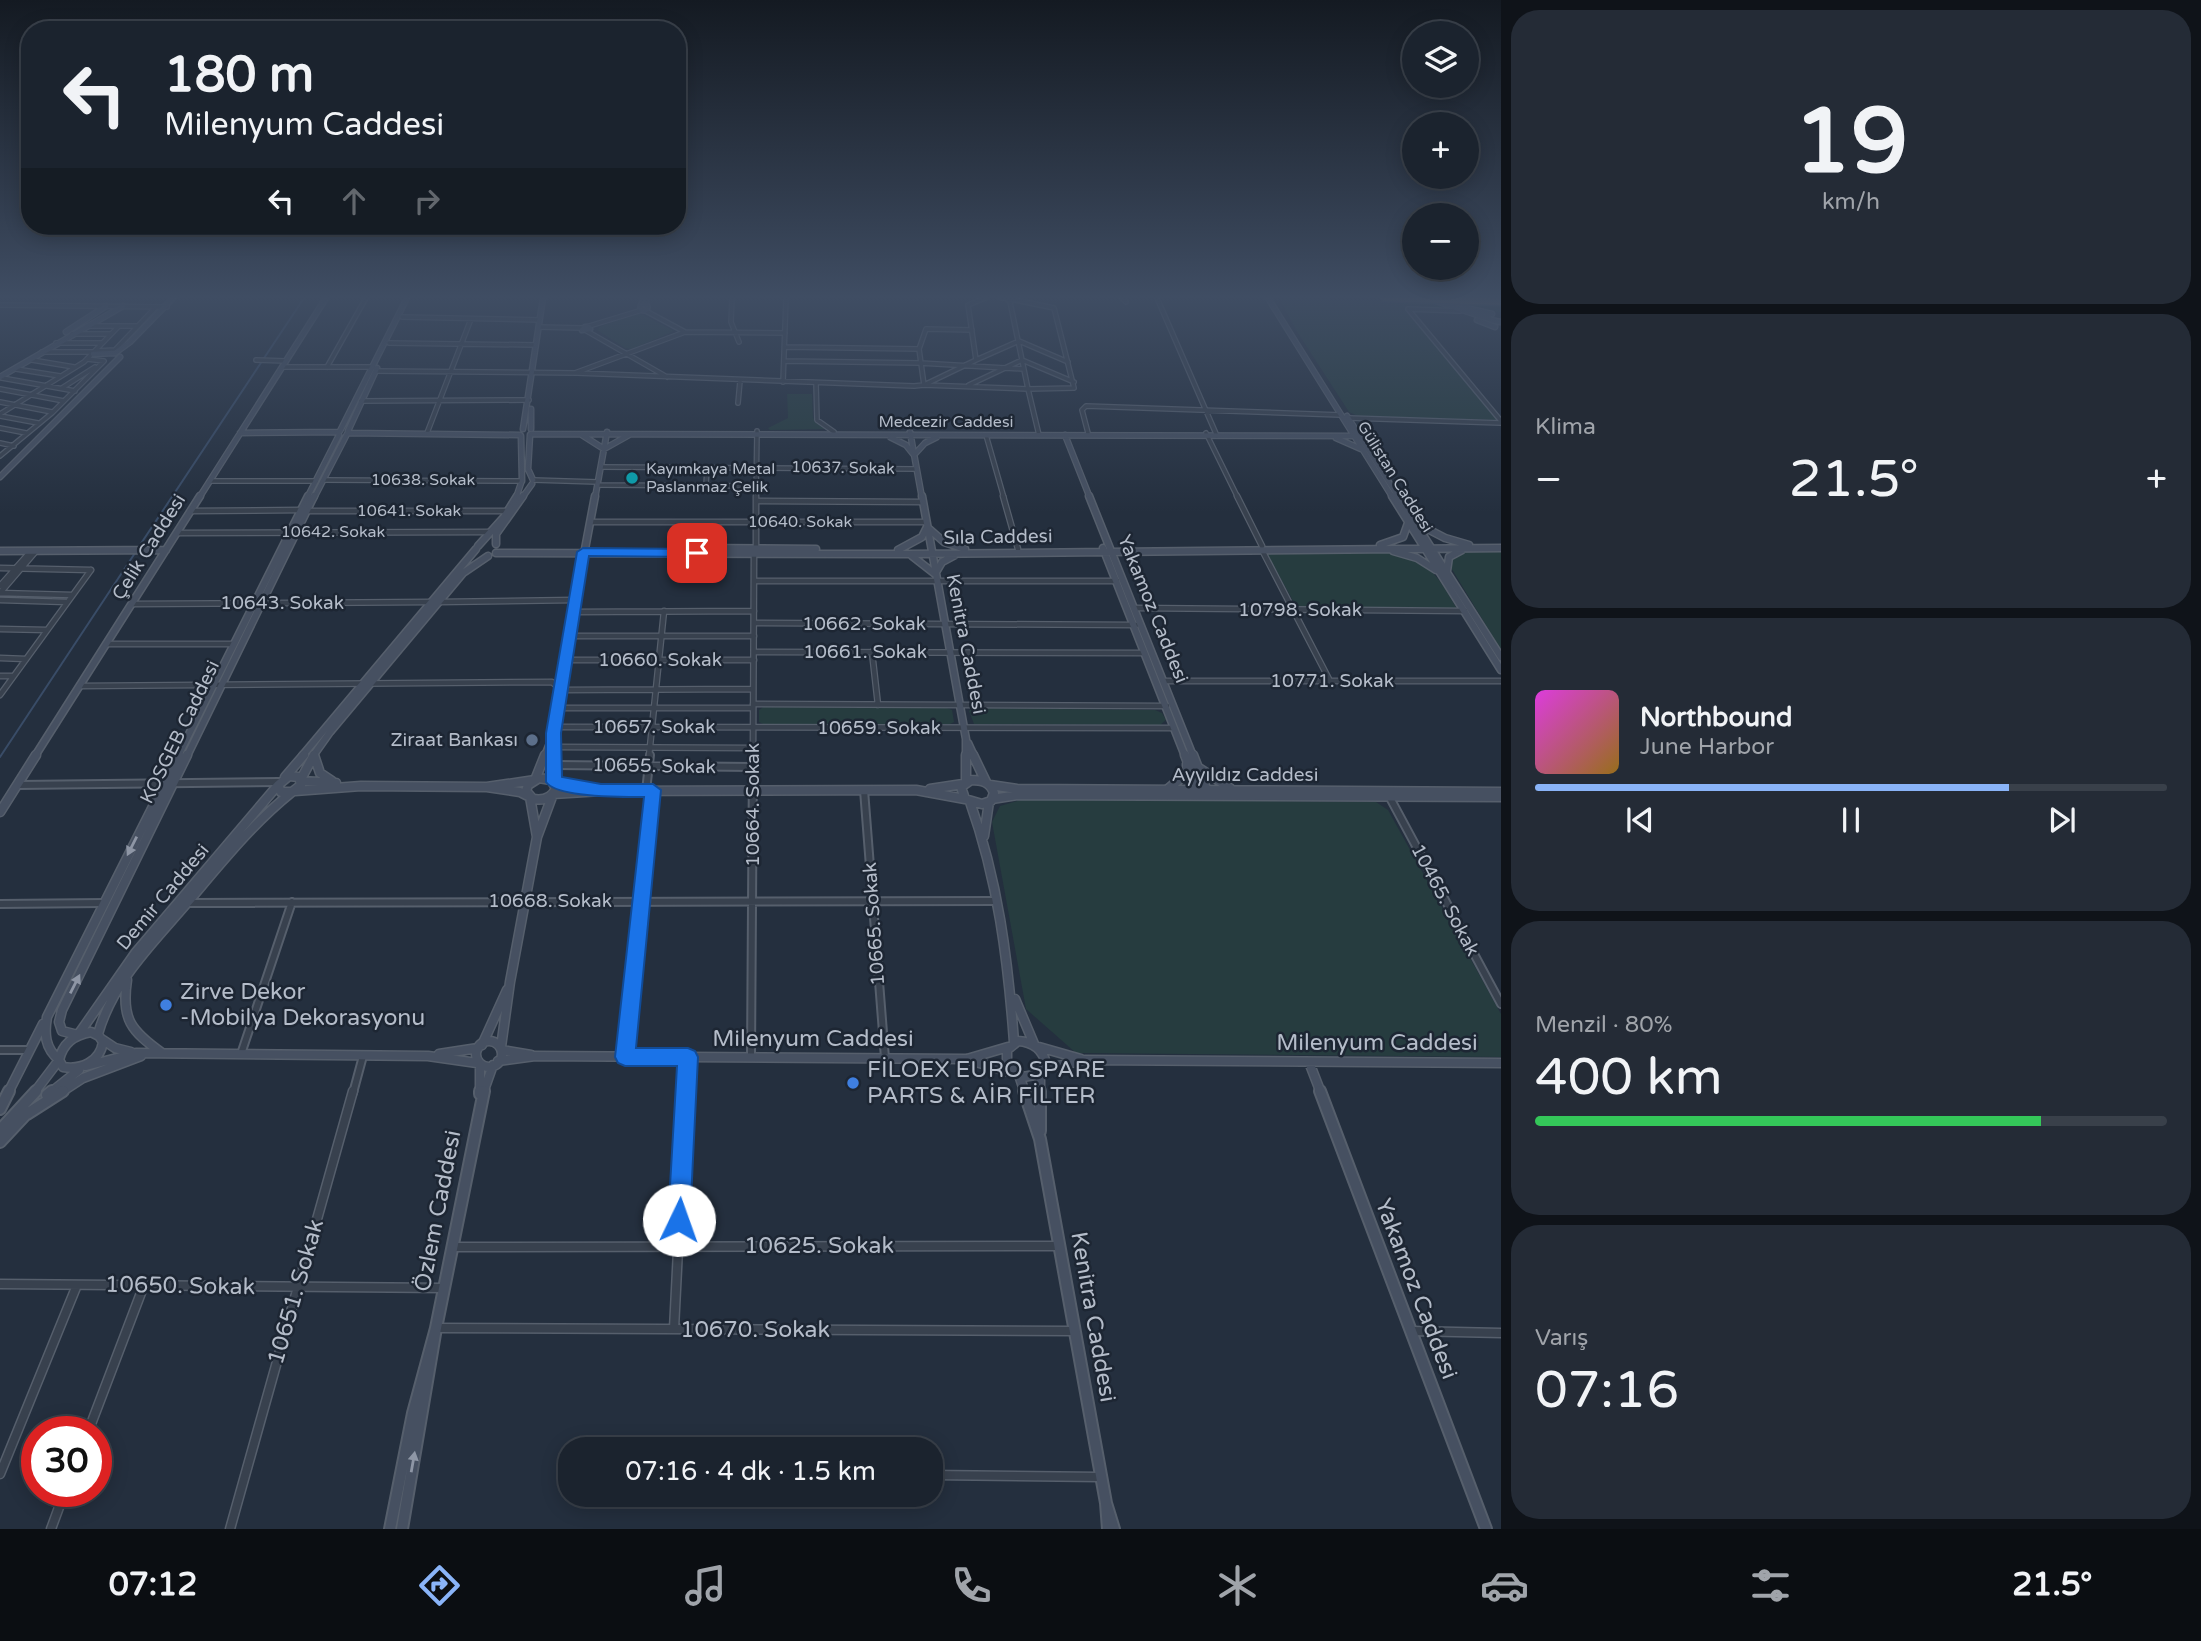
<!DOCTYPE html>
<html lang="tr">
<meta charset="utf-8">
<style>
:root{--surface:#1b232e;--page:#242b36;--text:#f1f3f6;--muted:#a0a4aa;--line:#39404a;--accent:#8ab4f8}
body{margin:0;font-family:"Varela Round",sans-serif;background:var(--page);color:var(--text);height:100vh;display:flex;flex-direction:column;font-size:26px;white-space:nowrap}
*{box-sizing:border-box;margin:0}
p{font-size:23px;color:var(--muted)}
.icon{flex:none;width:38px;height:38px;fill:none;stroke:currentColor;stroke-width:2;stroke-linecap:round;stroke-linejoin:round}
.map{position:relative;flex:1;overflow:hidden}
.sheet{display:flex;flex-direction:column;gap:10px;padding:10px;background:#0f1319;width:700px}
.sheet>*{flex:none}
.guide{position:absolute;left:21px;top:21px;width:665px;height:214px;border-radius:28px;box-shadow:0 4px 18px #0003,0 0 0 2px var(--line);background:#1b232e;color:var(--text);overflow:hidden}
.fabs{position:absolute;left:1402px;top:21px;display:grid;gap:14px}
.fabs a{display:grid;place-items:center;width:77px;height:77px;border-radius:50%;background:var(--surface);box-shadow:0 4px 18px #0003,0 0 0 2px var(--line);font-size:35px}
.speed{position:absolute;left:21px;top:1416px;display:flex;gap:14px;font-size:35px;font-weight:700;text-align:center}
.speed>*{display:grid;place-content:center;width:91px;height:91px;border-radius:50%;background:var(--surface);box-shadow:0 4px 18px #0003,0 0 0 2px var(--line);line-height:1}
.speed .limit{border:10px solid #d22;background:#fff;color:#111}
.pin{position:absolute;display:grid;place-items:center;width:60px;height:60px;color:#fff;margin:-30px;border-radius:14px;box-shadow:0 4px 10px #0006}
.me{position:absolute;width:77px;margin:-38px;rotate:3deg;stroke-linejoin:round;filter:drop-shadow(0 0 5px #0008)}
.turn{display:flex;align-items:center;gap:24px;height:147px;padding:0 28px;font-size:32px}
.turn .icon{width:91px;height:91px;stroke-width:2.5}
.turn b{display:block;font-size:49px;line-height:60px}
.lanes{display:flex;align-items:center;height:66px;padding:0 28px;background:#0003;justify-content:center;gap:35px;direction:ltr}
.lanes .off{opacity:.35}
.big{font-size:52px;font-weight:600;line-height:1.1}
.sheet .card{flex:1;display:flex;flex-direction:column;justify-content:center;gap:10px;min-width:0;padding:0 24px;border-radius:28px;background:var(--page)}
.sheet .dial{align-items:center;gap:0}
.dial b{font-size:91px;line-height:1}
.song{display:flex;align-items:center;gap:21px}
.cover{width:84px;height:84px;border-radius:10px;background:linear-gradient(135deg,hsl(300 70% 55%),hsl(40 70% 35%))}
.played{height:7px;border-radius:4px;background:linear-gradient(90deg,var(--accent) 75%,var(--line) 75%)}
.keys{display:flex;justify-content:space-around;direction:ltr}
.heat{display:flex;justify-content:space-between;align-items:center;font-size:38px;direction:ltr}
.charge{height:10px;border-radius:5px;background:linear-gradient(90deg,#34c759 80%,var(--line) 0)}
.trip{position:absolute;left:558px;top:1437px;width:385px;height:70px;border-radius:28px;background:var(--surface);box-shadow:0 4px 18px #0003,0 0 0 2px var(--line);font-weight:600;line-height:70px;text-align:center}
.menu{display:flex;height:112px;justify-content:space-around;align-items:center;background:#0b0e12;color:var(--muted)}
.menu .icon{width:49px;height:49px}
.menu .on{color:var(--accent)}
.menu b{font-size:32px;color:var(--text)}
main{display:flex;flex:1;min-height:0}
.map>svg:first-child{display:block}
</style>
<main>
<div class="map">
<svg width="1501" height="1529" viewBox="0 0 1501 1529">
<rect width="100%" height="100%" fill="#242f3e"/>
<path fill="#263c3f" d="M 1279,298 L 1501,304 L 1501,312 L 1405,308 L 1497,420 L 1360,417 L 1349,412 L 1296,330 Z
M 639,313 L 674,331 L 632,349 L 625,348 L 597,330 L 601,326 Z
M 787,394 L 812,394 L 813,418 L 826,429 L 770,430 L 768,428 L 788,418 Z
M 1501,550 L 1501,650 L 1450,566 L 1453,558 L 1465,551 Z
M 1389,551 C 1432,565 1435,571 1457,609 L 1297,608 L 1266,552 Z
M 763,707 L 947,708 L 952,710 L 954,722 L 950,724 L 763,724 L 759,722 L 759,710 Z
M 972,708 L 1155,710 L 1162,713 L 1166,720 L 1160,725 L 974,724 L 969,711 Z
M 1024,799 L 1376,802 L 1388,810 L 1501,1014 L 1501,1057 L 1076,1053 L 1026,1009 L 992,822 L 1000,806 Z"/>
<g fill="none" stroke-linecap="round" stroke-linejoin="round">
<path stroke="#394c67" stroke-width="2" d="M 138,548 L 304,298
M 0,757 L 135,553"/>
<g stroke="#565f6c" stroke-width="6">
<path id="street-far3" d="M 732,298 L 731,322 L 739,342
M 985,298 L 968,305 L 976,360 L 924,385 L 1028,389 L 1039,435
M 1001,298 L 1006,298
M 1006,298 L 1054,308 L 1074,388 L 1028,389 L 1010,302 Z
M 1122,298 L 1126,302
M 1157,298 L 1217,436
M 0,305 L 167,307
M 641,305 L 643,298
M 646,305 L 647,298
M 644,310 L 685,332
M 1460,311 L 1408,309 L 1501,421
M 402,317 L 540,320
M 88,326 L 137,326
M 539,327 L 582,328
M 586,327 L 642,310
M 585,330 L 667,377
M 72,334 L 110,334
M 56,343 L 102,343
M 389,343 L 536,345
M 785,347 L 919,349
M 96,351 L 115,350 L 156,307
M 42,352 L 95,352
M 32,360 L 74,367
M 256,360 L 286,361
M 976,360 L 1019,341 L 1068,362
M 784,361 L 920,363 L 1023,369
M 282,367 L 373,367
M 327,367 L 366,298
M 16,369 L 60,376
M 376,371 L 577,373 L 914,386 L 924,385 L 919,349 L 926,329 L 972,330
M 575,373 L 685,332 L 785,333
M 2,378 L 75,391
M 783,382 L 786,298
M 816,383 L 817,420 L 834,432
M 969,385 L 1022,360 L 1074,382
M 62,388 L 95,367
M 0,389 L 64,401
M 361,401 L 529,400
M 0,402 L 52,412
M 738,403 L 740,381
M 0,414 L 84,362 L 119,326
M 0,416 L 38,423
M 1349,418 L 1501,423
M 0,428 L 26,433
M 427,433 L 471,319
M 1088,433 L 1082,410 L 1086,406 L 1341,415
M 1206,433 L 1238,498
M 986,435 L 1004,498
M 0,443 L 14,446
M 0,456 L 52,413 L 104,361 L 87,359
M 601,467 L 916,469
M 324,480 L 522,481
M 533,480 L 598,482
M 210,481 L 316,481
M 597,485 L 756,486
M 706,486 L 707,467
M 756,498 L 757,431"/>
</g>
<g stroke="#565f6c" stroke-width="7">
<path id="street-far2" d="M 1003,496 L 1018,549
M 1237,496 L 1262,546
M 756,501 L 922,502
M 190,511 L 302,510
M 309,511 L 508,511
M 590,522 L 926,522
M 177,533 L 490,532
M 756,548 L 756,496
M 1262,550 L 1330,681
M 0,568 L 91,570
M 754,581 L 1117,581
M 0,586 L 31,551
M 0,593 L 72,595
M 0,593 L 36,551
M 0,600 L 67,602
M 439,602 L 575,600
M 132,604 L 431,602
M 1134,608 L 1465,611
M 573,612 L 754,611
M 754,623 L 1136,625
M 0,629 L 47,630
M 569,636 L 754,636
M 106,644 L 234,644
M 754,652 L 1144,653
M 872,652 L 878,705
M 0,658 L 26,659
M 565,660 L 754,660
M 0,676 L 13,676
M 1163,681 L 1501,681
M 80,686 L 552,682 L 561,690 L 753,689
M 0,695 L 91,570
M 753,704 L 1167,706
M 558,708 L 753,708
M 555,727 L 1174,728
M 555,747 L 753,748
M 649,756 L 664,611
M 753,756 L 754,554"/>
</g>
<g stroke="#565f6c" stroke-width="10">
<path id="street-far1" d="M 555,765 L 753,767
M 18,785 L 279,782
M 864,790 L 885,1058
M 646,791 L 650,755
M 1389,796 L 1501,1004
M 188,903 L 996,901
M 0,904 L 104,903
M 0,1050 L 29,1050
M 241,1054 L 292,902
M 625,1057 L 653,790
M 751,1057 L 753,755
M 353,1093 L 363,1056
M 686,1093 L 688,1057"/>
</g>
<g stroke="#565f6c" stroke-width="11">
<path id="street" d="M 452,1247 L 1059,1246
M 0,1284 L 444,1288
M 437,1328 L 1074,1331
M 674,1329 L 686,1091
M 1411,1331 L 1501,1333
M 88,1432 L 144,1285
M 0,1474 L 77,1285
M 931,1475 L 1100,1477
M 51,1529 L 65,1491
M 230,1529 L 353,1091"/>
</g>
<g stroke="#565f6c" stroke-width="7">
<path id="secondary-far3" d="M 1268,298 L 1393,498
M 1433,300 L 1489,319
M 1469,302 L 1464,305 L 1466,308 L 1492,314
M640.5 307a3.5 3.5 0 1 1 7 0a3.5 3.5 0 1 1-7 0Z
M 1487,316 L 1491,320 L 1501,322
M 1477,320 L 1495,327
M 585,327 L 589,327 L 590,329 L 582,330 Z
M 66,332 L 106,306
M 115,353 L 130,342 L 173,298
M 93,354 L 114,353
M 0,377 L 123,306
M 531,409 L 531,429
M 1347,416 L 1399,498
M 523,429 L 543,298
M 340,431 L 407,298
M 348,431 L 377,368
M 910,432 L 922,498
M 240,433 L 339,432
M 348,433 L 520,435
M 531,434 L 1360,436
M 530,435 L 528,469 L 533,480
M 582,435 L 604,449 L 629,435
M 1065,435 L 1090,498
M 521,436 L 522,481
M 890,437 L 906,445 L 914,455 L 925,443 L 937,437
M 1336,438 L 1361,449
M 0,477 L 120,357
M 199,498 L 326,298
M 307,498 L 339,435
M 314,498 L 347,434
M 516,498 L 521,483
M 522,498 L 532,484
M 595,498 L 607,432"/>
</g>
<g stroke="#565f6c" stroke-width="9">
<path id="secondary-far2" d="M 922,496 L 966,739 L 966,756
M 1089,496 L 1193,756
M 1392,496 L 1501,670
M 1398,496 L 1501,657
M 1418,524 L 1445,538 L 1469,545
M 496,544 L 496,534 L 523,496
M 1380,545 L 1403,537 L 1408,523
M 478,546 L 504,517 L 517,496
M 685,548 L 816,549
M 1103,548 L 1185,756
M 585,549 L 595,496
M 898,550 L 922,537 L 927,527 L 944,542 L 965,549
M 0,551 L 166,550
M 1393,551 L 1417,558 L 1436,570
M 496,553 L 909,554 L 1501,548
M 912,556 L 935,574 L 942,562 L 955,555
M 1447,571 L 1449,557 L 1462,550
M 554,733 L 583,552
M 968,743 L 974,756
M 35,756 L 200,496
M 178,756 L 308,496
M 187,756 L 314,496
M 302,756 L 476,549
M 313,756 L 330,732 L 463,573 L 488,556
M 545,756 L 554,733 L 554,756"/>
</g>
<g stroke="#565f6c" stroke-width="11">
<path id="secondary-far1" d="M 187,755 L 62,1010 L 59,1022 L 62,1031 L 78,1035 L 136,952 L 278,785
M 314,755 L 320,773 L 332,781
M 545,755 L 535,780 L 487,787 L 520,792 L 530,797 L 537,837 L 553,794 L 601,791 L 554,782 L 554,755
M 966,755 L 966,781
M 973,755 L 986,782
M 1185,755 L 1199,791
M 1193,755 L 1207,791
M 1199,768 L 1230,788
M 289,776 L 299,777 L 301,785 L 292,792 L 281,792 L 278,785 Z
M 285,777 L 304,755
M 539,778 L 551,780 L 556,788 C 552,798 544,801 533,799 L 526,791 L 528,785 Z
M 301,779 L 314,755
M 971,780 C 982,780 990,782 994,793 L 991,801 L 982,804 L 965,799 L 961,787 Z
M 302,781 L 336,783
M 990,785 L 1017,789 L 1501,792
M 930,789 L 963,784
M 1168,789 L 1187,773 L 1187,764
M 295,791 L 361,786 L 487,787
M 601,791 L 916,790 L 965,799
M 992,799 L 1018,795 L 1501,797
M 970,802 C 998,880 1008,960 1014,1042
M 0,812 L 36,755
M 984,836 L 989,802
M 127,980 C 121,1019 131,1031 162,1053
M 1015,999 L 1034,1044
M 91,1032 L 99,1036 L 103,1042 C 100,1062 81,1070 63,1067 L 59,1060 C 63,1043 74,1035 91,1032 Z
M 98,1034 C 113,981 153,943 188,902 C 221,863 252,824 292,792
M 103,1040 L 115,1048 L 131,1052
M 1018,1041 C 1033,1042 1043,1049 1046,1064 L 1040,1074 L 1023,1077 L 1007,1064 L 1007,1050 Z
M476 1054a13 13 0 1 1 26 0a13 13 0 1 1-26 0Z
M 482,1045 L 507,990
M 501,1047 L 510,982 L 537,837
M 1039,1047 L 1081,1059
M 502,1050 L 531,1055
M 439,1054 L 478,1048
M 967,1059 L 1008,1047
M 498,1061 L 535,1056 L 966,1059 L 1016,1074
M 1309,1062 L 1321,1093
M 480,1065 L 480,1093
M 86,1066 L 136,1053 L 428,1056 L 477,1063
M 1044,1069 L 1085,1060 L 1501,1063
M 1040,1074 L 1040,1093
M 1019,1075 L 1025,1093
M 8,1093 L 43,1024
M 34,1093 L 59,1060 C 45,1048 44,1034 47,1017 L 179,755
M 50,1093 L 79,1070
M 60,1093 L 83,1078 L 141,1056
M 483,1093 L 493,1065"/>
</g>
<g stroke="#565f6c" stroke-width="14">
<path id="secondary" d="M 480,1091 L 480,1094
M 1024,1091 L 1040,1139 L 1106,1503
M 1040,1091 L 1040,1131
M 1320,1091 L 1486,1529
M 47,1095 L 52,1091
M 0,1109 L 9,1091
M 27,1114 L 63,1091
M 0,1130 L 36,1091
M 0,1142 L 28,1112
M 436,1328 L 484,1091
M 390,1529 L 413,1413 L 436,1328 L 402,1529
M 1108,1529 L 1106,1503 L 1114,1529"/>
</g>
<g stroke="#434c59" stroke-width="9">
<path id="highway" d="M 1384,298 L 1501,302"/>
</g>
<use href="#street-far3" stroke="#38414e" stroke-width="3.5"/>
<use href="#street-far2" stroke="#38414e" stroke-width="4.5"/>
<use href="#street-far1" stroke="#38414e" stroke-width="6"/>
<use href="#street" stroke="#38414e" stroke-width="8"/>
<use href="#secondary-far3" stroke="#465061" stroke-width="4.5"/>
<use href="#secondary-far2" stroke="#465061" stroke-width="6"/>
<use href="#secondary-far1" stroke="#465061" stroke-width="8"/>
<use href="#secondary" stroke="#465061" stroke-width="10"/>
<use href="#highway" stroke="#746855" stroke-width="6"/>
</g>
<defs><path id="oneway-solid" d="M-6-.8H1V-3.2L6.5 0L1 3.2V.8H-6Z" transform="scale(1.75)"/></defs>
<g fill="#8e96a5">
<use href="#oneway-solid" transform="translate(132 846) rotate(117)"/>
<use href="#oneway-solid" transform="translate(75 984) rotate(-63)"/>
<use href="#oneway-solid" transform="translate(413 1462) rotate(-80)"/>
</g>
<linearGradient id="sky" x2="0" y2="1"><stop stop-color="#141a22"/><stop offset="0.58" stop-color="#3f4d63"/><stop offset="1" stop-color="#3f4d63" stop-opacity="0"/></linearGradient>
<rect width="1501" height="512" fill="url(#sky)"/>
<path fill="#1a73e8" stroke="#114b97" stroke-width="2" d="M 583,548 L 697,549 L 703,553 L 697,557 L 589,556 L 561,733 L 562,777 L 601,784 L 653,784 L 661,790 L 636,1048 L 688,1048 L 695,1051 L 698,1057 L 690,1220 L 687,1227 L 679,1231 L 671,1227 L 668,1220 L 677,1066 L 625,1066 L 618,1063 L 615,1057 L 644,797 C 624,797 557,798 546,782 L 546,733 L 577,552 Z"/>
<circle fill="#0f9aa8" stroke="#1d2633" stroke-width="2.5" cx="632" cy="478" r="7"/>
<circle fill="#5c6f8a" stroke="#1d2633" stroke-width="2.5" cx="532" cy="740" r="7"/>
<g fill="#3f7fe0" stroke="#1d2633" stroke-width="2.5">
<circle cx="166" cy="1005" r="7"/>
<circle cx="853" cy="1083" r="7"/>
</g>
<g text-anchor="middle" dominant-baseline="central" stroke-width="5" stroke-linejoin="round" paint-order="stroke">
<g font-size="16" fill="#b4bcc9" stroke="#1d2633">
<text x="946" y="422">Medcezir Caddesi</text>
<text transform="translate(843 468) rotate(1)">10637. Sokak</text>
<text transform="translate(1395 477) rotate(58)">Gülistan Caddesi</text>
<text x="423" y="480">10638. Sokak</text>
<text x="409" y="511">10641. Sokak</text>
<text x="800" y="522">10640. Sokak</text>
<text x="333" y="532">10642. Sokak</text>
</g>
<g font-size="16" fill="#b4bcc9" stroke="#1d2633" text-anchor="start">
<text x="646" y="469">Kayımkaya Metal<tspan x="646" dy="18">Paslanmaz Çelik</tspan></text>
</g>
<g font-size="19" fill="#b4bcc9" stroke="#1d2633">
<text transform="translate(998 537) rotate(-1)">Sıla Caddesi</text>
<text transform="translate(149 547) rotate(-58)">Çelik Caddesi</text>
<text x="282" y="603">10643. Sokak</text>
<text transform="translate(1153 609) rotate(68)">Yakamoz Caddesi</text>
<text x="1300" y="610">10798. Sokak</text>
<text x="864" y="624">10662. Sokak</text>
<text transform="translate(966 644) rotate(79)">Kenitra Caddesi</text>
<text x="865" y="652">10661. Sokak</text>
<text x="660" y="660">10660. Sokak</text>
<text x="1332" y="681">10771. Sokak</text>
<text x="654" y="727">10657. Sokak</text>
<text x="879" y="728">10659. Sokak</text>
<text transform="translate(180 732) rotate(-64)">KOSGEB Caddesi</text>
<text transform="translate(654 766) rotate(1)">10655. Sokak</text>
<text x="1245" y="775">Ayyıldız Caddesi</text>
<text transform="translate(753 805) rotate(-90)">10664. Sokak</text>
<text transform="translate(163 897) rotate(-50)">Demir Caddesi</text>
<text transform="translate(1445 900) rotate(62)">10465. Sokak</text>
<text x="550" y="901">10668. Sokak</text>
<text transform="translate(874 924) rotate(-94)">10665. Sokak</text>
</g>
<g font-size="19" fill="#b4bcc9" stroke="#1d2633" text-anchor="end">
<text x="518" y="740">Ziraat Bankası</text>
</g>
<g font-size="23" fill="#b4bcc9" stroke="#1d2633" text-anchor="start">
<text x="180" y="992">Zirve Dekor<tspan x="180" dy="26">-Mobilya Dekorasyonu</tspan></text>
<text x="867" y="1070">FİLOEX EURO SPARE<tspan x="867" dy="26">PARTS &amp; AİR FİLTER</tspan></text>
</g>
<g font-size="23" fill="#b4bcc9" stroke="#1d2633">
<text x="813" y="1039">Milenyum Caddesi</text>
<text x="1377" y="1043">Milenyum Caddesi</text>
<text transform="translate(438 1211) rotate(-79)">Özlem Caddesi</text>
<text x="819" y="1246">10625. Sokak</text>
<text transform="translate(180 1286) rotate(1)">10650. Sokak</text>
<text transform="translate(1416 1289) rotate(69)">Yakamoz Caddesi</text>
<text transform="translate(296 1292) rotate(-74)">10651. Sokak</text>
<text transform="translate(1093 1317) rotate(80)">Kenitra Caddesi</text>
<text x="755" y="1330">10670. Sokak</text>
</g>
</g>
</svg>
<div class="fabs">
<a><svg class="icon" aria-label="layers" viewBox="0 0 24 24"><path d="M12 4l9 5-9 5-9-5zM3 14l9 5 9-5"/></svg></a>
<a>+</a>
<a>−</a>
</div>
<div class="speed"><div class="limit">30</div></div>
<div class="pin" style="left:697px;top:553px;background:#d93025"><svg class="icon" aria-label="arrive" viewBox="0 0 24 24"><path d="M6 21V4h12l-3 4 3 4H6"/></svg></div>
<svg class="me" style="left:679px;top:1220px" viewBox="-20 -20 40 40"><circle r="19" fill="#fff"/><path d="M0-13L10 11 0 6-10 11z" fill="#1a73e8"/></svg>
<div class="trip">07:16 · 4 dk · 1.5 km</div>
<div class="guide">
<div class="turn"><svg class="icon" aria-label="left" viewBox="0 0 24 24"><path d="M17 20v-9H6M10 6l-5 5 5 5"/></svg><div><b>180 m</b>Milenyum Caddesi</div></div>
<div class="lanes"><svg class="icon" aria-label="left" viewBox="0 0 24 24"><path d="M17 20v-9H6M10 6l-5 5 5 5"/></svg><svg class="icon off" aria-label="ahead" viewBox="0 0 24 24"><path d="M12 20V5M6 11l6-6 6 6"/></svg><svg class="icon off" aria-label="right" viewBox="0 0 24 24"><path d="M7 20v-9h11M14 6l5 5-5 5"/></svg></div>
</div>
</div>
<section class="sheet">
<div class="card dial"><b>19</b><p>km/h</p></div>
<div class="card"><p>Klima</p>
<div class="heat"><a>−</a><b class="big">21.5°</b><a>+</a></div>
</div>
<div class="card">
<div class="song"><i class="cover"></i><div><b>Northbound</b><p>June Harbor</p></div></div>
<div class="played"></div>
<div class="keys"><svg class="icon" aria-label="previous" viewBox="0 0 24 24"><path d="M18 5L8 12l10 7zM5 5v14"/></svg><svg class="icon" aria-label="pause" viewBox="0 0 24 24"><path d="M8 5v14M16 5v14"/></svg><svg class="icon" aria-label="next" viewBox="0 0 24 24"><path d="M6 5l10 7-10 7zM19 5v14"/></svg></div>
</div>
<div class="card"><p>Menzil · 80%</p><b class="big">400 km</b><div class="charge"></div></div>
<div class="card"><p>Varış</p><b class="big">07:16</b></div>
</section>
</main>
<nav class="menu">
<b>07:12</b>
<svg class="icon on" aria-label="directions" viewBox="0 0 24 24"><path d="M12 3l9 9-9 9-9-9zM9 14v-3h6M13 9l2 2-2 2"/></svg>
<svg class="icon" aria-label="music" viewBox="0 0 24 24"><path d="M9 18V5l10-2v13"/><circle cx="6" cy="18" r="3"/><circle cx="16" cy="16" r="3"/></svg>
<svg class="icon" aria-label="phone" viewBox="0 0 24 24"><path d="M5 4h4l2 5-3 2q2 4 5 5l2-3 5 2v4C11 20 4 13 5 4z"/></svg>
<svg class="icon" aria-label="climate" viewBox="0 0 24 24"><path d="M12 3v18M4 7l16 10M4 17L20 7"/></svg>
<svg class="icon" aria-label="car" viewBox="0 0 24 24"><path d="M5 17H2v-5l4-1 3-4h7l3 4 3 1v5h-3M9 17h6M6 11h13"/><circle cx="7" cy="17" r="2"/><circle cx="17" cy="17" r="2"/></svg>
<svg class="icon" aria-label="filters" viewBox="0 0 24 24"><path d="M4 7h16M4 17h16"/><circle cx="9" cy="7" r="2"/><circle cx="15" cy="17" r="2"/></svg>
<b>21.5°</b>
</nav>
